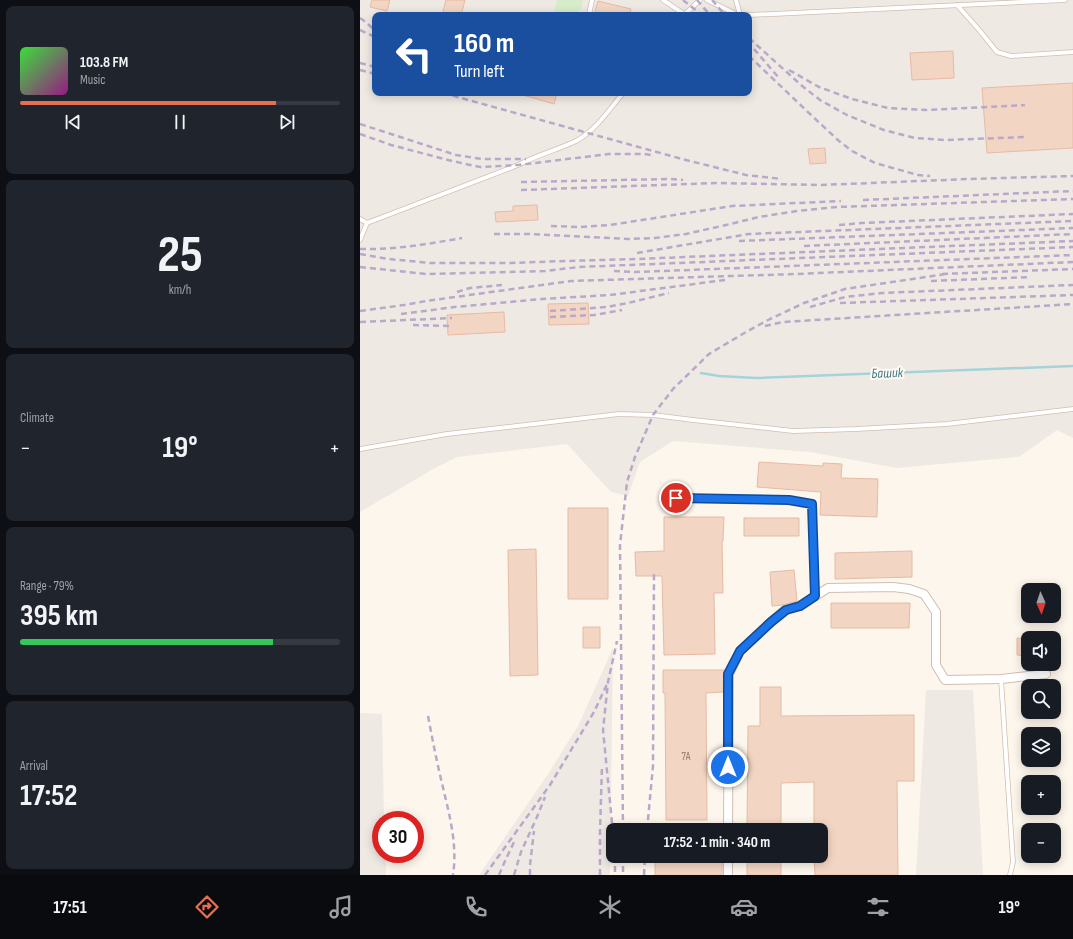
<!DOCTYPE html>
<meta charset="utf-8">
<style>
:root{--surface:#171b24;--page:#20242c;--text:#f1f3f6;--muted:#9ea1a6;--line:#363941;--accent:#e76f51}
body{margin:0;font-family:"Sofia Sans Condensed",sans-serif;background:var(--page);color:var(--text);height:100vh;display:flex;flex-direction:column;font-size:15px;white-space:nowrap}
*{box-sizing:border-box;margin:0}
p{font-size:13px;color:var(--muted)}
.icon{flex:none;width:22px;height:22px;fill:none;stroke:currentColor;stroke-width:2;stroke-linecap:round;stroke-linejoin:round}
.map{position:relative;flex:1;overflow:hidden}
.details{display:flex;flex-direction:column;gap:6px;padding:6px;background:#0d0f14;width:360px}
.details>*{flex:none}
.guide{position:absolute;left:12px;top:12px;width:380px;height:84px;border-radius:8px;box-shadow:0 2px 10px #0003;background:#1a4fa0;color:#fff;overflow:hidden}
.needle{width:26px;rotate:177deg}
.controls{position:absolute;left:661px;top:583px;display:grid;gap:8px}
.controls a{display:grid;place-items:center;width:40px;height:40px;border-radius:8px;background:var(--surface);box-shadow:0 2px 10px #0003;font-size:20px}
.speed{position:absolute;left:12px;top:811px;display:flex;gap:8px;font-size:20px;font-weight:700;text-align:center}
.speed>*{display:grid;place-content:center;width:52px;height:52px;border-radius:50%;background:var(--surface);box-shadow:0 2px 10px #0003;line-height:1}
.speed .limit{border:6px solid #d22;background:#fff;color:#111}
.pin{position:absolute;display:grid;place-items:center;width:34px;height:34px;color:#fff;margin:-17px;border:2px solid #fff;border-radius:50%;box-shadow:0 1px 4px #0007}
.me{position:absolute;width:44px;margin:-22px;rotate:0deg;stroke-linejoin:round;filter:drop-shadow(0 0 3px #0008)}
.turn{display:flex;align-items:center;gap:14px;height:84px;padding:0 16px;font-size:18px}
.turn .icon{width:52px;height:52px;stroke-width:2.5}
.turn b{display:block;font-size:28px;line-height:34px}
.big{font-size:30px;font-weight:700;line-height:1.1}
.details .tile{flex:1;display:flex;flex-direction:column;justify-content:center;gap:6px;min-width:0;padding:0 14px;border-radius:8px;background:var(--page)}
.details .dial{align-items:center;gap:0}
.dial b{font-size:52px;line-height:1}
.song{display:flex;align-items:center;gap:12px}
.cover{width:48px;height:48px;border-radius:6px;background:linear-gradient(135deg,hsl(120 70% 55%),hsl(310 70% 35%))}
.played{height:4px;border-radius:2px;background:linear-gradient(90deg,var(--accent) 80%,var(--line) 80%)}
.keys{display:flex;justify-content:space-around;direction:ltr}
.heat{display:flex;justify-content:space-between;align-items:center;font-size:22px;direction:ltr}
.charge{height:6px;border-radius:3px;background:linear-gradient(90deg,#34c759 79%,var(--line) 0)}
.trip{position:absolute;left:246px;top:823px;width:222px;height:40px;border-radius:8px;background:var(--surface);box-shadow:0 2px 10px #0003;font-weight:700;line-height:40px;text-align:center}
.menu{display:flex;height:64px;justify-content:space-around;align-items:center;background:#090b0e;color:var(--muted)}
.menu .icon{width:28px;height:28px}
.menu .current{color:var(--accent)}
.menu b{font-size:18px;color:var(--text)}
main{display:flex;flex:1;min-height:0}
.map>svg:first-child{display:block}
</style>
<main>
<section class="details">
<div class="tile">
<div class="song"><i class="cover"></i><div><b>103.8 FM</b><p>Music</p></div></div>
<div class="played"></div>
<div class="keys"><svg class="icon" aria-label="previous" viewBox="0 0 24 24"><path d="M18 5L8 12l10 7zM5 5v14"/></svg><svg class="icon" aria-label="pause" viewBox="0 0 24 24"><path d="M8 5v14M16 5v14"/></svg><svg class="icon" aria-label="next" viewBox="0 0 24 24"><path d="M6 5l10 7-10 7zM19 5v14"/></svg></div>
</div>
<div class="tile dial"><b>25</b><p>km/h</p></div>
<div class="tile"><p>Climate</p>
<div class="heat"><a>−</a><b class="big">19°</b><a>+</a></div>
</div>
<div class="tile"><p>Range · 79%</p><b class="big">395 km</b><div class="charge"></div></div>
<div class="tile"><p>Arrival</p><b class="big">17:52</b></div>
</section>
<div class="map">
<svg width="713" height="875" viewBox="0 0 713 875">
<rect width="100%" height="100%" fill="#fdf6ec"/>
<path fill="#efe9e4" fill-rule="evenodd" d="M 0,0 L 713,0 L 713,438 L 697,430 L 659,457 L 537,468 L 450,452 L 313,441 L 280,462 L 268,496 L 251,492 L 207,444 L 97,457 L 75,468 L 0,512 ZM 15,15 L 389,15 L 389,93 L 15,93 Z
M 253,648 L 250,875 L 119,875 L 188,774 L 218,726 Z
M 566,690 L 613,690 L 623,875 L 556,875 Z
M 0,713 L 22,714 L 24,820 L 21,820 L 21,854 L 26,854 L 26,875 L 0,875 Z"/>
<path fill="#d8ecc9" d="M 197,0 L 223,0 L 221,9 L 214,15 L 193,15 Z"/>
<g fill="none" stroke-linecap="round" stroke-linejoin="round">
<path stroke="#a5d3da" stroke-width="2.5" d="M 341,373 L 359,376 L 396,378 L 713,366"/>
</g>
<path fill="#f3d5c3" stroke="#e6bba3" d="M 12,0 L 30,0 L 27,11 L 10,7 Z
M 86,0 L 105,0 L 101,15 L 82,15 Z
M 238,1 L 271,9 L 270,15 L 234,15 Z
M 593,51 L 594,78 L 552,80 L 550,53 Z
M 713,83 L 713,148 L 627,153 L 622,88 Z
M 163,93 L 197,93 L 194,104 L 163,95 Z
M 465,148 L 466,163 L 450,164 L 448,149 Z
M 177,205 L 178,220 L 136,222 L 135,212 L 153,211 L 153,206 Z
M 228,303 L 229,324 L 189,325 L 188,304 Z
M 144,312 L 145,332 L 88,335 L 87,315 Z
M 399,462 L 463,466 L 463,463 L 482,464 L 481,478 L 518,479 L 517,517 L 460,515 L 461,492 L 397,487 Z
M 208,508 L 248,508 L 248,599 L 208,599 Z
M 304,517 L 364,517 L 363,541 L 362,541 L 363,593 L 354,593 L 355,654 L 304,655 L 302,576 L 276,576 L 275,552 L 304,551 Z
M 384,518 L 439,518 L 439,536 L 384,536 Z
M 176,549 L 178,675 L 150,676 L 148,550 Z
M 552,551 L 552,577 L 475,579 L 475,553 Z
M 434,570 L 437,601 L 423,605 L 412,606 L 410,572 Z
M 471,603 L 550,603 L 549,628 L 471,628 Z
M 223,627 L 240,627 L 240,648 L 223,648 Z
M 657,638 L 668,639 L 668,656 L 657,655 Z
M 303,670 L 364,670 L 363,692 L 346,693 L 347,820 L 306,820 L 305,693 L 303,693 Z
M 400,687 L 421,687 L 421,716 L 554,715 L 554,781 L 537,781 L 538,875 L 455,875 L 454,856 L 461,856 L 461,830 L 454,830 L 454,782 L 421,783 L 421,830 L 387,830 L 388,726 L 400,726 Z
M 295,856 L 362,856 L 362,875 L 295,875 Z
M 387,856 L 421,856 L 421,875 L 387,875 Z"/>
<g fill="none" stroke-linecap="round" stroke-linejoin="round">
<g stroke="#d1beb0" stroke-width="5.5">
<path id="lane" d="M 303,0 L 324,14
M 347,0 L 378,15
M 376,0 L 380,15
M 597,5 L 620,31 L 637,52 L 651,56 L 713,52
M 229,15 L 232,0
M 324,15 L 340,0
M 389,15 L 705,0
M 0,219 L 7,223
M 0,240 L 7,223 L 158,165 C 177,155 197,150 216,141 C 235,131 249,110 263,93
M 0,449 L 87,434 L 259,414 L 293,415 L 333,420 L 433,431 L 496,429 L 587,424 L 713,409
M 316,498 L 429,500 L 452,504 L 455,595
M 641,679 L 653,862 L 650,875"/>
</g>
<g stroke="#d1beb0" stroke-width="10">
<path id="street" d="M 368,830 L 369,674 L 380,651 L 411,622 L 426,609 L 440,606 L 468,588 L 533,587 L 549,589 L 564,594 L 576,612 L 576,665 L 585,680 L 641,679 L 686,674
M 368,875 L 368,856"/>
</g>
<use href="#lane" stroke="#fff" stroke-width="4"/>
<use href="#street" stroke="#fff" stroke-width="8"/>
<path stroke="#b9a8c9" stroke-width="2.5" stroke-dasharray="6 4" stroke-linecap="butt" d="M 323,0 L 342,15
M 337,0 L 350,15
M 352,0 L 365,15
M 0,18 L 3,20 L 15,30
M 0,30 L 15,37
M 389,38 L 441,85 L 460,100 L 487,115 L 524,130 L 555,138 L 585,140 L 667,137
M 394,49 L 419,78
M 389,56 L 450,114 L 479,141 L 492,151 L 515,163 L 558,175 L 570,176
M 0,63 L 15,67
M 0,70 L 15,74
M 429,70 L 459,87 L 492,99 L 528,108 L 566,110 L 665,105
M 83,93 L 322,159 L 386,175 L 422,179
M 0,124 L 96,155 L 122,159 L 166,159
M 0,134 L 31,145 L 92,161 L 120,167 L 158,165 L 249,154 L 284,154 L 291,155
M 161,182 L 310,179 L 323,180
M 161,190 L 357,183 L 461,185 L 609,179 L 713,176
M 503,200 L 713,191
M 479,225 L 502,223 L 713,214
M 191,226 L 220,227 L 250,225 L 372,206 L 481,201
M 134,234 L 169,234 L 268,239 L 295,238 L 326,234 L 366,225 L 399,217 L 437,211 L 477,207 L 713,199
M 379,241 L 713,228
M 444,246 L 713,234
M 0,249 C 34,250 68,244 102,238
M 277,253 L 389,234 L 713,221
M 0,254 L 29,259 L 70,263 L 152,263 L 205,261 L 277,259 L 713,241
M 0,267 L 66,274 L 185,271 L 219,267 L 713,247
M 254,271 L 276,272 L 713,255
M 582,274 L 713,269
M 571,281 L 671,277
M 97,292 L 110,288 L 142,285
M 480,303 L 713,295
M 450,307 L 485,297 L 522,293 L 713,285
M 0,311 L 44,305 L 66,301 L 211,281 L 436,274 L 713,262
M 190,311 L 247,307 L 268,303 L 309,293
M 41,314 L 95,307 L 182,299 L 250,295 L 365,280
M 190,317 L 234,315 L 262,310
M 0,322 L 92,318
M 53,325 L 92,326
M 405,326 L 423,322 L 713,304
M 68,716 C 72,737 76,758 81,779 C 88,810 98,842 93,875
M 263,830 L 260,545 L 267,482 L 275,457 L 293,415 L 313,389 L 349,354 L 386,332 L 410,319 L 444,303 L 485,289 L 586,274
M 287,830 L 293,766 L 294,572
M 253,833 L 243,730 L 248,682 L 257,641
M 255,856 L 255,875
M 263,856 L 263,875
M 125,875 L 190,785 L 234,712 L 248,682
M 139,875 L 145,861 L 154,842
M 154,875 L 161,852 L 177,817 L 185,797
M 170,875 L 170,865 L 174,831
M 240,875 L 240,831 L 242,766
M 284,875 L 285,856"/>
</g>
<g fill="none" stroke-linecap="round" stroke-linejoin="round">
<g stroke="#114b97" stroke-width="10">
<path id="route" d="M 316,498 L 429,500 L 452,504 L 455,596 L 440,606 L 426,610 L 411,622 L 380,651 L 368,674 L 368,767"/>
</g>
<use href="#route" stroke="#1a73e8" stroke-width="7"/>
</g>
<g text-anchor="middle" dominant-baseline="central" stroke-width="4" stroke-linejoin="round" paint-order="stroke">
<g font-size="11" fill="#987a6a">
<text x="326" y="756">7А</text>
</g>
<g font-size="14" font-style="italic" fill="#437c86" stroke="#fffaf3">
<text transform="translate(527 373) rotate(-2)">Башик</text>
</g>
</g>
</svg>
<div class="controls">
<a><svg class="needle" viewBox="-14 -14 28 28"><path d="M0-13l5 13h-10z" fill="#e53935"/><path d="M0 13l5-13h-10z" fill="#9ea1a6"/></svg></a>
<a><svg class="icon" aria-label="sound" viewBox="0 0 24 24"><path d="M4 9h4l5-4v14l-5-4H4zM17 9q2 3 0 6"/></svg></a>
<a><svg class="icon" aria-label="search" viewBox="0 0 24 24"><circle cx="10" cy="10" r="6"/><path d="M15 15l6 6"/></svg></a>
<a><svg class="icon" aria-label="layers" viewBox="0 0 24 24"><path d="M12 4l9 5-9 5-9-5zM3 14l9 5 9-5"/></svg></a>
<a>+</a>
<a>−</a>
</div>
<div class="speed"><div class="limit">30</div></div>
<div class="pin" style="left:316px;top:498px;background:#d93025"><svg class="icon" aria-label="arrive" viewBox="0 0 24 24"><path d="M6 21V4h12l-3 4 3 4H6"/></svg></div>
<svg class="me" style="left:368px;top:767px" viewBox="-20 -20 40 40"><circle r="17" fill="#1a73e8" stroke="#fff" stroke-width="3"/><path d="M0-11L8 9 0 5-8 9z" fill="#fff"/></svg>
<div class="trip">17:52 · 1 min · 340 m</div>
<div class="guide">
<div class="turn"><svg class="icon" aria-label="left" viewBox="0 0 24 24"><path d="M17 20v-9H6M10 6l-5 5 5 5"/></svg><div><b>160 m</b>Turn left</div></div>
</div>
</div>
</main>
<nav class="menu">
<b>17:51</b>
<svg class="icon current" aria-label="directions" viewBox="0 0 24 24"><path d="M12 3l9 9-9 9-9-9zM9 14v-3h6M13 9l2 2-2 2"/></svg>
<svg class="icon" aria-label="music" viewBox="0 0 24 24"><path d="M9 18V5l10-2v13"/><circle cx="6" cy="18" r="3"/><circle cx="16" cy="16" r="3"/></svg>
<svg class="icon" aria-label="phone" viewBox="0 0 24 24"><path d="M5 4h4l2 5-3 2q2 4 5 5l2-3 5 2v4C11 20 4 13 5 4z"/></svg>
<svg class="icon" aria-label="climate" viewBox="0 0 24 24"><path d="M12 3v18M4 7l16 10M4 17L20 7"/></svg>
<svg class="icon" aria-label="car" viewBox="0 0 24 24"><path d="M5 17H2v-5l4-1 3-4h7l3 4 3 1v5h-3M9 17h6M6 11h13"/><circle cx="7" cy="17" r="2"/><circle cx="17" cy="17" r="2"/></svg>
<svg class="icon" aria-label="filters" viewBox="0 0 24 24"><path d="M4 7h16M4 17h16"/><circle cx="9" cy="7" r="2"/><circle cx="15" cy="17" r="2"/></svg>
<b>19°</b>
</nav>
